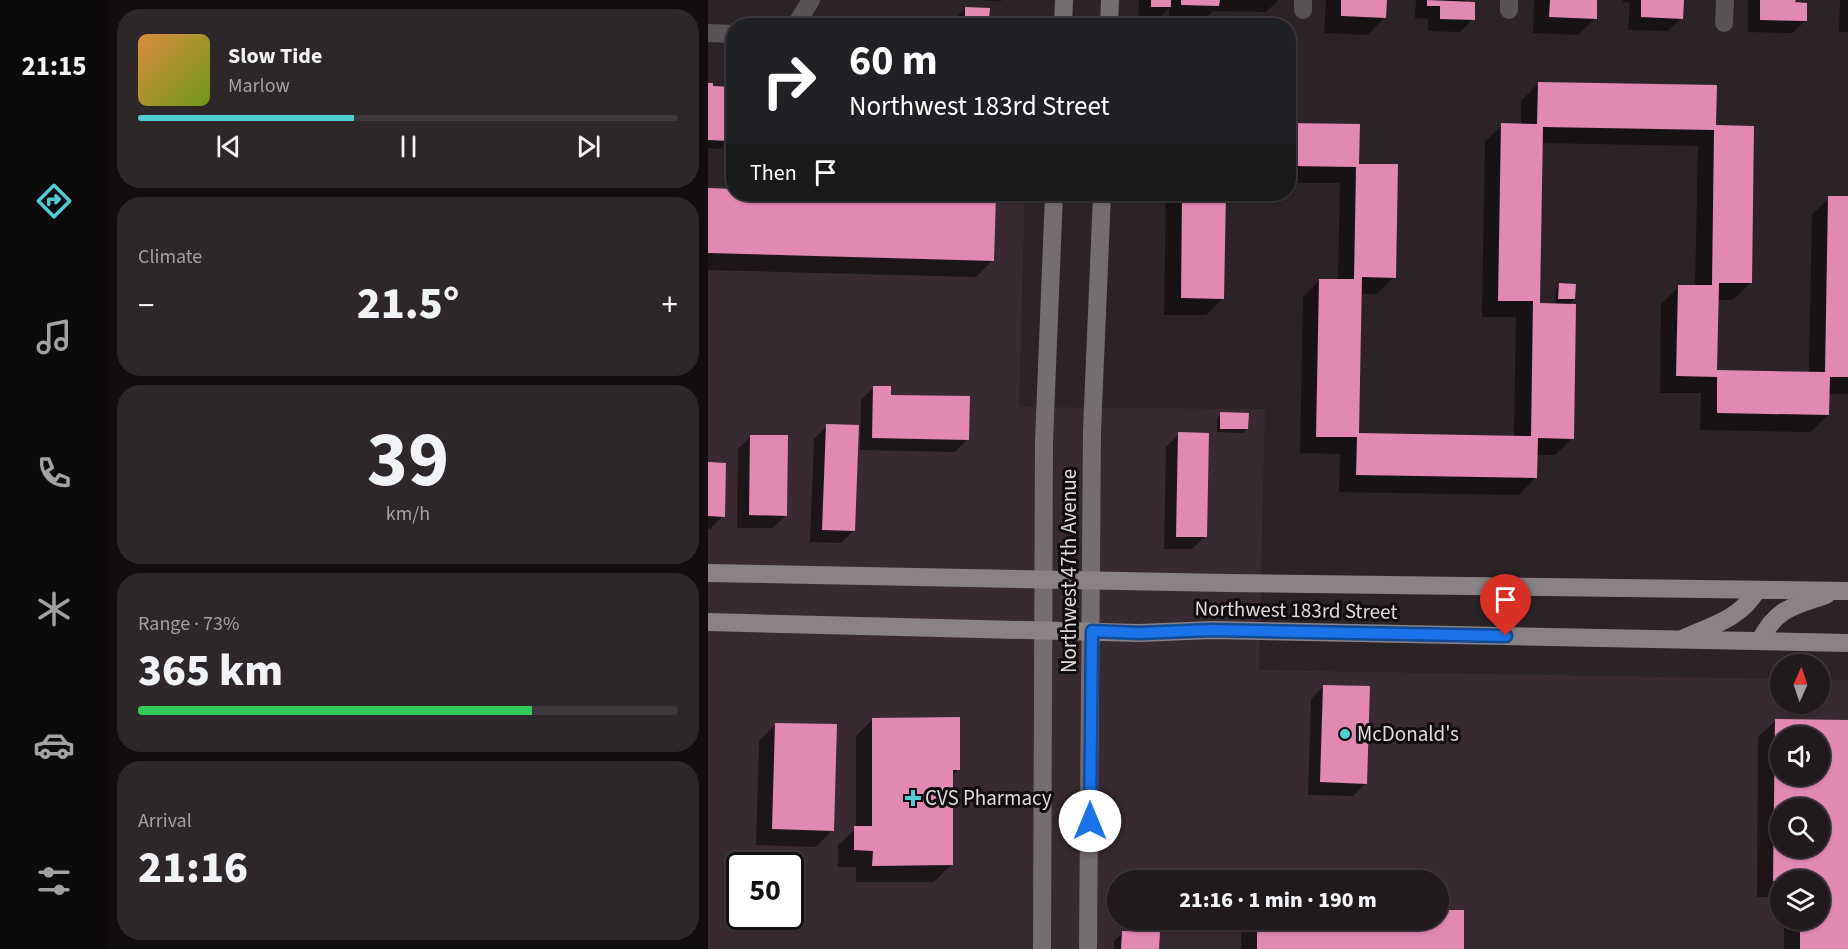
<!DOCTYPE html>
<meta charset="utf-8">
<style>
:root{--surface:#201a1c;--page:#2d2729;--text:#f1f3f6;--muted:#a2a1a3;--line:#3d383b;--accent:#51ccd3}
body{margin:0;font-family:"Source Sans 3",sans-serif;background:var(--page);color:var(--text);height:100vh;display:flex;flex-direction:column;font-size:22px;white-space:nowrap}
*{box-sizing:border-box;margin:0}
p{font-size:20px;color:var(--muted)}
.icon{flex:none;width:33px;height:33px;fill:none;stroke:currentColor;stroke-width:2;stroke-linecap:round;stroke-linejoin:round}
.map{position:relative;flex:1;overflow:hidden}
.sheet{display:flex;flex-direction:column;gap:9px;padding:9px;background:#120e0f;width:600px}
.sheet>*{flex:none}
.hud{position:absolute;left:18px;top:18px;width:570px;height:183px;border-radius:24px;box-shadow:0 2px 4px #0004,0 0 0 2px var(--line);background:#202124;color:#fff;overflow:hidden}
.needle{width:39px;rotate:3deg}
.tools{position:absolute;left:1062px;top:654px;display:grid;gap:12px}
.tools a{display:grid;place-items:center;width:60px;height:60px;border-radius:50%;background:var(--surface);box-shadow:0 2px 4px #0004,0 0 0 2px var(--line);font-size:30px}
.speed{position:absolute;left:18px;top:852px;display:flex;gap:12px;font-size:30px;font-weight:700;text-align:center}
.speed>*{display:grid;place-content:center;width:78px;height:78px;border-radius:50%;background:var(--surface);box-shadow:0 2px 4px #0004,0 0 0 2px var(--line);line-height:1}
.speed .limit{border:3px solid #111;border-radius:9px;background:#fff;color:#111}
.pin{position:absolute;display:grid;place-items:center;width:51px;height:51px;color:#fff;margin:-62px -26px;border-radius:50% 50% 50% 0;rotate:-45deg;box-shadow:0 0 6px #0007}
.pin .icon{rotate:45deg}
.me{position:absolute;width:66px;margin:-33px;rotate:0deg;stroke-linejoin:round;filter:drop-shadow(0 0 4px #0008)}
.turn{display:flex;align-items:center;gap:21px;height:126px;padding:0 24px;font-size:27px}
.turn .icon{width:78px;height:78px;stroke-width:2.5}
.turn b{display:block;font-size:42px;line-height:51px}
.then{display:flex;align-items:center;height:57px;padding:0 24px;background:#0003;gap:12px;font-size:22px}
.big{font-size:45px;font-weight:800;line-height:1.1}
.sheet .card{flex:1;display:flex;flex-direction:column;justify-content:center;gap:9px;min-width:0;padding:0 21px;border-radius:24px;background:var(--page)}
.sheet .dial{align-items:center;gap:0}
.dial b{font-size:78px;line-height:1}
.song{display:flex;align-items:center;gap:18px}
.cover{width:72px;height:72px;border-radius:9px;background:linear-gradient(135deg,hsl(30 70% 55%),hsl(80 70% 35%))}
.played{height:6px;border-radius:3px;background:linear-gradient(90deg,var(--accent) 40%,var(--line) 40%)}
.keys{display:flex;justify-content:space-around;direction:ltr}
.heat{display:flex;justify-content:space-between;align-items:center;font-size:33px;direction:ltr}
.charge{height:9px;border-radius:4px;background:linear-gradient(90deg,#34c759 73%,var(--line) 0)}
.trip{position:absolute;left:399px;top:870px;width:342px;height:60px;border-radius:30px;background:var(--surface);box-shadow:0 2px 4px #0004,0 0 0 2px var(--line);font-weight:800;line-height:60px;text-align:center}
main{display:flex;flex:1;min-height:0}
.menu{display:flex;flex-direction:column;width:108px;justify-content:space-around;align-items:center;background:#0d0a0b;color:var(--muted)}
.menu .icon{width:42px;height:42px}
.menu .selected{color:var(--accent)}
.menu b{font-size:27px;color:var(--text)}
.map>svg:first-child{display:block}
</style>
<main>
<nav class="menu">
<b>21:15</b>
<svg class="icon selected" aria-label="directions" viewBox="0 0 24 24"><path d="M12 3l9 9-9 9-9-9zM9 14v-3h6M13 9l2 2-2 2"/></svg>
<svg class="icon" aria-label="music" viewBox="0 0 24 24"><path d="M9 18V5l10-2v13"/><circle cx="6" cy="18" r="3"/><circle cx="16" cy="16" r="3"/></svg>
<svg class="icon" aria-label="phone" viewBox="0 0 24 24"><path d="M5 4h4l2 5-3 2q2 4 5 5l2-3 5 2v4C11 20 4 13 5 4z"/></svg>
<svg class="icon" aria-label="climate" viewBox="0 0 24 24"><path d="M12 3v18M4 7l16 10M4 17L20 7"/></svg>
<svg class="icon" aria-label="car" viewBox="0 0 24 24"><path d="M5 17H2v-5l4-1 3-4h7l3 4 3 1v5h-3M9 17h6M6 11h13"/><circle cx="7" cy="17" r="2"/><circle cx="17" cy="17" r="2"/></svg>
<svg class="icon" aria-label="filters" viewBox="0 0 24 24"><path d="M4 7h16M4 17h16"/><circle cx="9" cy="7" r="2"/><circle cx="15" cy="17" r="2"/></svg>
</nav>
<section class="sheet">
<div class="card">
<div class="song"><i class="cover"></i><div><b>Slow Tide</b><p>Marlow</p></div></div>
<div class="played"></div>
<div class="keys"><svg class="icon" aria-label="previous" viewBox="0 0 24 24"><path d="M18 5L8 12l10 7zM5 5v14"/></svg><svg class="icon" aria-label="pause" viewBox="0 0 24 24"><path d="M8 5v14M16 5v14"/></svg><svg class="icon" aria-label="next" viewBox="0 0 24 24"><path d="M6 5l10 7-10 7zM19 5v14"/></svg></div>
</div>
<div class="card"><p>Climate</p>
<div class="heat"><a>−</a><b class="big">21.5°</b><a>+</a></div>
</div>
<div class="card dial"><b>39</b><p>km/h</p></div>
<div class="card"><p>Range · 73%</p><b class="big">365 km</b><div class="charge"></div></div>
<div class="card"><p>Arrival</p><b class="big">21:16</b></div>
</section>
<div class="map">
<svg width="1140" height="949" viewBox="0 0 1140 949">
<rect width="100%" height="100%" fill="#2b2326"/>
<path fill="#382a30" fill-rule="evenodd" d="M 0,186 L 25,186 L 26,194 L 317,195 L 311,407 L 557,409 L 551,670 L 1072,679 L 1072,704 L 1112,704 L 1112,679 L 1140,680 L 1140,949 L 0,949 ZM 1072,736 L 1112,736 L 1112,776 L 1072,776 ZM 1072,808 L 1112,808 L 1112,848 L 1072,848 ZM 32,866 L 82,866 L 82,916 L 32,916 ZM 410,880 L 730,880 L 730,920 L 410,920 ZM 1072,880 L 1112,880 L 1112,920 L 1072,920 Z"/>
<path fill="#0007" fill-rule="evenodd" d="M 270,0 L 294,0 L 293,1 Z
M 431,0 L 570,0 L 558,12 L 505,11 L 497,18 L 461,18 L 461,8 L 449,20 L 430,19 Z
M 618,0 L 677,0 L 676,18 L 659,35 L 616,33 Z
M 708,0 L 757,0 L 765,19 L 752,32 L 720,31 L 720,19 L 707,18 Z
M 826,0 L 888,0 L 887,18 L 870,35 L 825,33 Z
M 915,0 L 974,0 L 973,18 L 960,31 L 920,30 L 922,3 L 915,2 Z
M 1040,0 L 1086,0 L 1086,4 L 1097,21 L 1084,33 L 1040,32 Z
M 1130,0 L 1140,0 L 1140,32 L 1131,32 L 1132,0 Z
M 257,9 L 280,22 L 300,26 L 249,26 L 249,17 Z
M 830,84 L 1006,126 L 1042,283 L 1025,300 L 1009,300 L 1008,372 L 1101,374 L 1104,215 L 1121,198 L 1140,198 L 1140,394 L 1120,394 L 1120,415 L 1103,432 L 992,430 L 993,393 L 952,393 L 953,304 L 971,287 L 987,287 L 990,146 L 833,143 L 830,304 L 847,305 L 848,289 L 852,285 L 866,299 L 860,305 L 864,438 L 847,455 L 828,455 L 828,477 L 811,495 L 631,492 L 632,454 L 592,453 L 595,297 L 612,280 L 630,280 L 632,183 L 580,183 L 580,125 L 649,165 L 686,277 L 669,294 L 652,294 L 650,434 L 806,437 L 808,317 L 774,317 L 777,142 L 794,125 L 813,125 L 813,101 Z
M 0,85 L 20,140 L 12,149 L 0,148 Z
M 0,190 L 26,194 L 141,194 L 287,198 L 285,260 L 268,277 L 0,270 Z
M 458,194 L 517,194 L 515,298 L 498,315 L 456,315 Z
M 166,387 L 181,396 L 260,439 L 247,452 L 152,450 L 153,400 Z
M 513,414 L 539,429 L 535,433 L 509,432 L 509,418 Z
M 119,426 L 146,530 L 133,543 L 102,542 L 106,439 Z
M 471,434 L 497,537 L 484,549 L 456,549 L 458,447 Z
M 43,436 L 78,515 L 65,528 L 29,528 L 30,449 Z
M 0,464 L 15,516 L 2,529 L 0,529 Z
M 616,686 L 658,783 L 645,796 L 600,795 L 603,699 Z
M 165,719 L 250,769 L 243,776 L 243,865 L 226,882 L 148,882 L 148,867 L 130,867 L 130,845 L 148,828 L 148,736 Z
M 1068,720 L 1140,721 L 1140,949 L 1076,949 L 1076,920 L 1112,920 L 1112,880 L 1072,880 L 1072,897 L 1049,897 L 1050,737 ZM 1072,736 L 1112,736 L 1112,776 L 1072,776 ZM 1072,808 L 1112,808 L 1112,848 L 1072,848 Z
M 68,724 L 125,830 L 108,847 L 48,845 L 51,741 Z
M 540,920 L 730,920 L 754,949 L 533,949 L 533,926 Z
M 415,933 L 450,949 L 406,949 L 406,941 Z"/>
<path fill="#e188b3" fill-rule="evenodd" d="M 443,0 L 463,0 L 463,7 L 443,7 Z
M 473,0 L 512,0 L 511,6 L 473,5 Z
M 633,0 L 679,0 L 678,18 L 633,16 Z
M 719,0 L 767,2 L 767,20 L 732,19 L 732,6 L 719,6 Z
M 842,0 L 889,0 L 889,19 L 841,17 Z
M 933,0 L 976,0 L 975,19 L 933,17 Z
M 1052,0 L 1088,0 L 1087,2 L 1099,3 L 1099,21 L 1052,20 Z
M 257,7 L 282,8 L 281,20 L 301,21 L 301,26 L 257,26 Z
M 151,17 L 166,26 L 146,26 Z
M 830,82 L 1009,85 L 1008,125 L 1046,126 L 1044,283 L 1011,283 L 1009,370 L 1117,372 L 1120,196 L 1140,196 L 1140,377 L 1122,377 L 1121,415 L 1009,413 L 1009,377 L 968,376 L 970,285 L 1004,285 L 1006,130 L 835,127 L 832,303 L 868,304 L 866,439 L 830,438 L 829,478 L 648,475 L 649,437 L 608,437 L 611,279 L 646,279 L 648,167 L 580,166 L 580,123 L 652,124 L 651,164 L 690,164 L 688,278 L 654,277 L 651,433 L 823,436 L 825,301 L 790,301 L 793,123 L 829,124 Z
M 0,83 L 5,83 L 5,86 L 24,87 L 22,141 L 0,140 Z
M 0,188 L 26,189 L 26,194 L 194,194 L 288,196 L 286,261 L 0,253 Z
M 474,194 L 518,194 L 516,299 L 473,298 Z
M 851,283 L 868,284 L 867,299 L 850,299 Z
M 165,386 L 183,386 L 183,395 L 262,396 L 261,440 L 164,438 Z
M 512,412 L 541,413 L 540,429 L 512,429 Z
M 118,424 L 151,425 L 147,531 L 114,530 Z
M 470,432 L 501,433 L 499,537 L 468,537 Z
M 42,435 L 80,435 L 79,516 L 41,515 Z
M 0,462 L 18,463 L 17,517 L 0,516 Z
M 615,685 L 662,686 L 659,784 L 612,782 Z
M 252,717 L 252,770 L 245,770 L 245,865 L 164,866 L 165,851 L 146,850 L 146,826 L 164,826 L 164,718 Z
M 1067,719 L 1140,720 L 1140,949 L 1092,949 L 1092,920 L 1112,920 L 1112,880 L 1065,881 ZM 1072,736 L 1112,736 L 1112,776 L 1072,776 ZM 1072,808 L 1112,808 L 1112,848 L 1072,848 Z
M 67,723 L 129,724 L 126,831 L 64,829 Z
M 730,910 L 756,910 L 756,949 L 549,949 L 549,920 L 730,920 Z
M 414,931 L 452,932 L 451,949 L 413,949 Z"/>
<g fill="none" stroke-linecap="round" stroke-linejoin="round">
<path stroke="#585456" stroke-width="18" d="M 595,0 L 595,10
M 801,10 L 801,0
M 1016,23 L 1017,0
M 83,26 L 89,23 L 103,0
M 0,33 L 26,34"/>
<path stroke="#756e71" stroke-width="18" d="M 355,26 L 356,0
M 401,26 L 402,0
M 334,949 L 336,441 L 346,194
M 380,949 L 384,431 L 394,194"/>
<path stroke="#8b8285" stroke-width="18" d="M 0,573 L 519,583 L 1140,591
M 0,622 L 431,633 L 504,630 L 1140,643
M 976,638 C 1005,625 1032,619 1049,590
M 1052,641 C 1068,608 1086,606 1118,595"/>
</g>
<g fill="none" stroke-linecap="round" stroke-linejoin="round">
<g stroke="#114b97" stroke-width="15">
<path id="route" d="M 382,821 L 384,631 L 431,633 L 504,630 L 798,636"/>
</g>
<use href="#route" stroke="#1a73e8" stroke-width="10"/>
</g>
<g fill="#51ccd3" stroke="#110d0f" stroke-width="2">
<circle cx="637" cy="734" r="6"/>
<path d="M202 789h6v6h6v6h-6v6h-6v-6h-6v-6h6z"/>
</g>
<g text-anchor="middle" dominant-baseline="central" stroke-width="6" stroke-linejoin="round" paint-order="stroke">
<g font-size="21" fill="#dfd9dc" stroke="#110d0f">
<text transform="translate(361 571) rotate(-90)">Northwest 47th Avenue</text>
<text transform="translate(588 610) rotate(1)">Northwest 183rd Street</text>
</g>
<g font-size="21" fill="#dfd9dc" stroke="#110d0f" text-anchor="start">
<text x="649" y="734">McDonald's</text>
<text x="217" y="798">CVS Pharmacy</text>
</g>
</g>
</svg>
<div class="tools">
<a><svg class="needle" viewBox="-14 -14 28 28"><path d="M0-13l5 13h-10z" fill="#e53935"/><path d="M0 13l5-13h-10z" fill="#a2a1a3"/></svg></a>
<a><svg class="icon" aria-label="sound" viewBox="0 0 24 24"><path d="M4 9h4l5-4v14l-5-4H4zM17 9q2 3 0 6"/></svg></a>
<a><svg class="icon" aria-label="search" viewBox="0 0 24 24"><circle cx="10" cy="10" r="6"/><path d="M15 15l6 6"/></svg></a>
<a><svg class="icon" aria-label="layers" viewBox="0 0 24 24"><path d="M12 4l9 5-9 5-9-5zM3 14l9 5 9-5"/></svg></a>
</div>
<div class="speed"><div class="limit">50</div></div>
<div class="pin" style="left:798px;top:636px;background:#d93025"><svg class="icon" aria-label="arrive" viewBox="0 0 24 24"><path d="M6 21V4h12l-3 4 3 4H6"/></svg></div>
<svg class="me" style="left:382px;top:821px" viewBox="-20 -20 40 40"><circle r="19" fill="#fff"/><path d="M0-13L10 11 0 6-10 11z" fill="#1a73e8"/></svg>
<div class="trip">21:16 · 1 min · 190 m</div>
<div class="hud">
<div class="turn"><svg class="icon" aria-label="right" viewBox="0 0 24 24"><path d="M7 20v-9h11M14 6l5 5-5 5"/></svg><div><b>60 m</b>Northwest 183rd Street</div></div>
<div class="then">Then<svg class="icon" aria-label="arrive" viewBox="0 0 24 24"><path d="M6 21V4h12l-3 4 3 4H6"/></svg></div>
</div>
</div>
</main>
